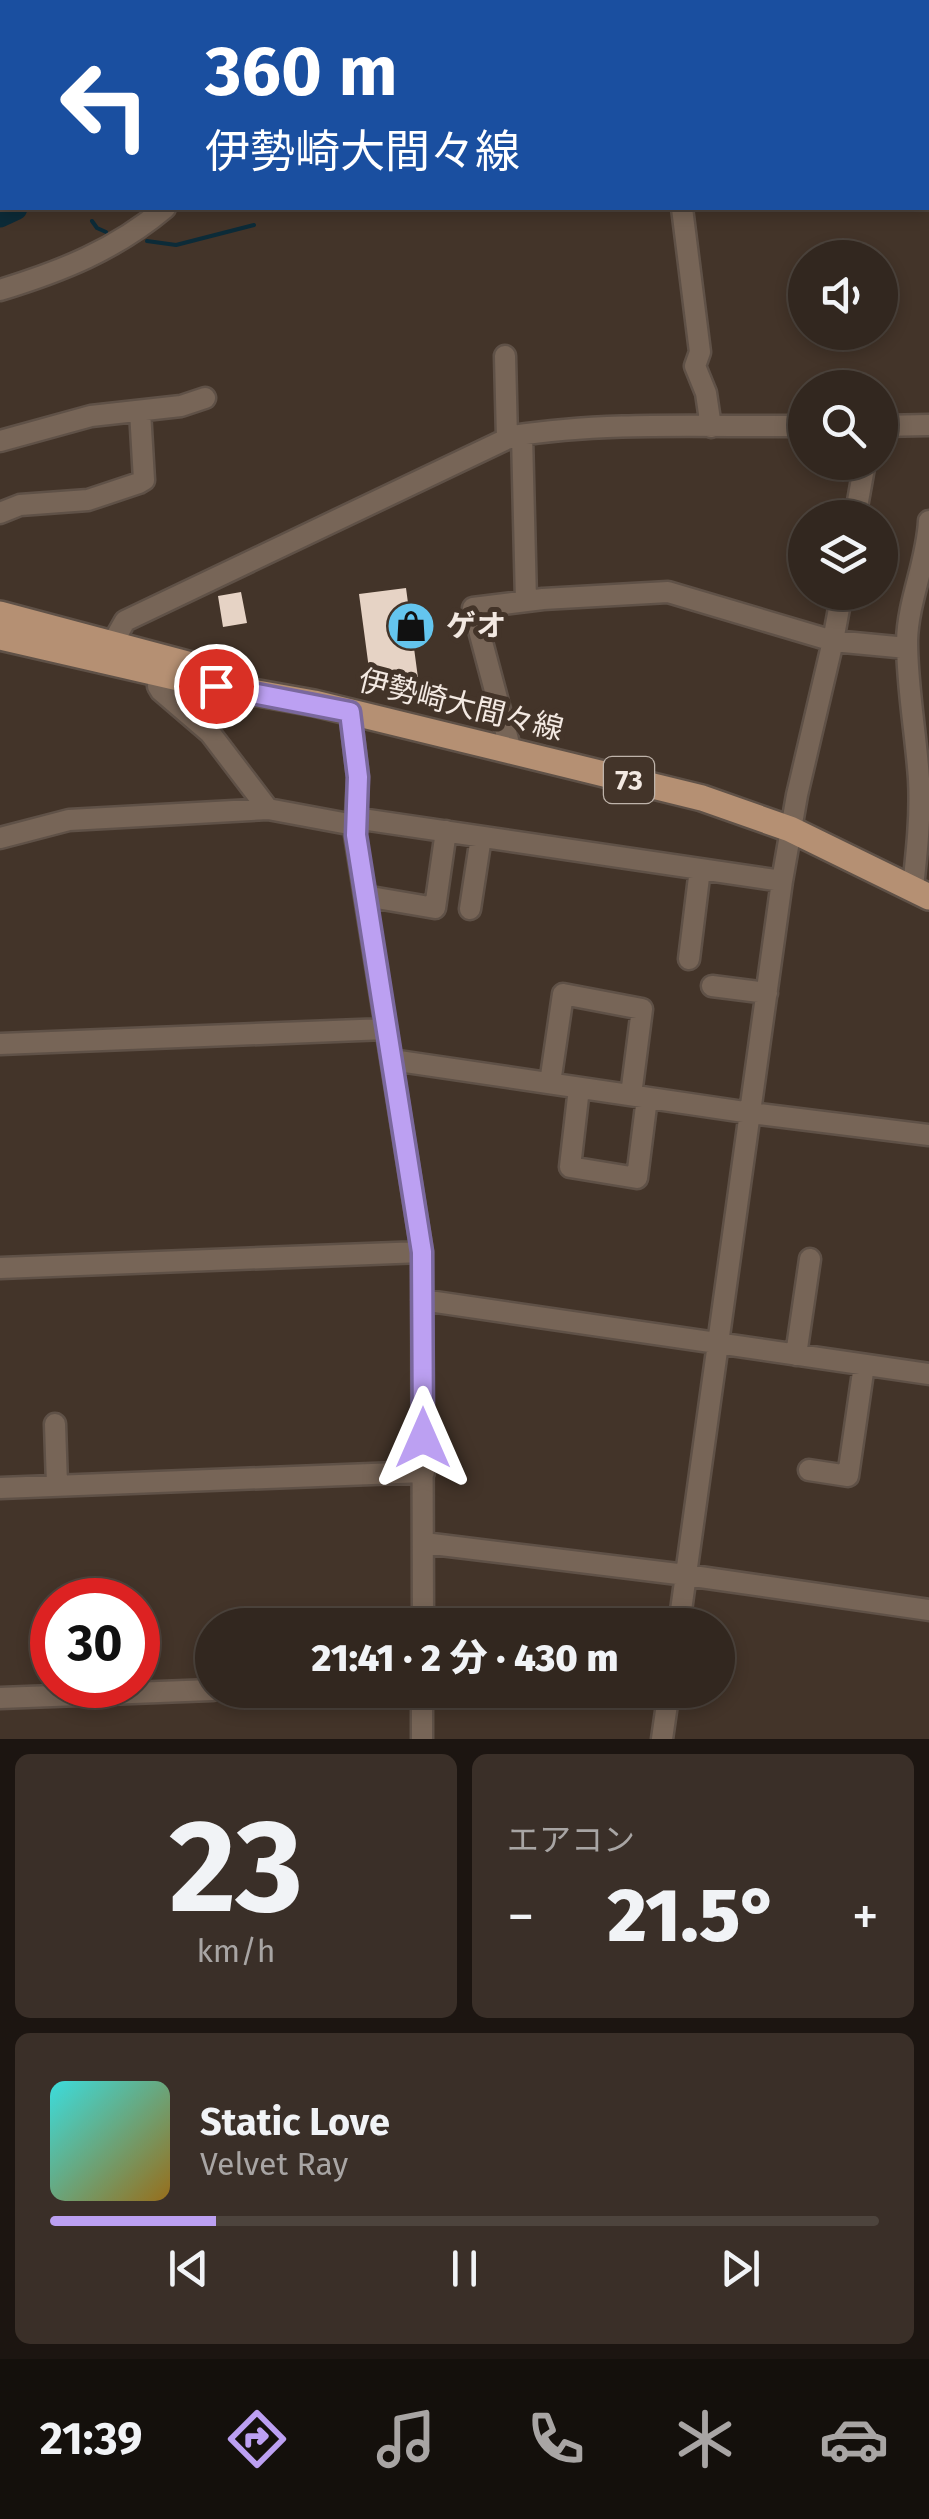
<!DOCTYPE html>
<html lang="ja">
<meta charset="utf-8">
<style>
:root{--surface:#32271f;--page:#3a2f28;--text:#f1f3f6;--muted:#a8a5a4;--line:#4d443d;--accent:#bca0f2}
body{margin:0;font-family:"Fira Sans","Noto Sans JP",sans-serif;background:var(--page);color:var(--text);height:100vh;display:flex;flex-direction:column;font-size:38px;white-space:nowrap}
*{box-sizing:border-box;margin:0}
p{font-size:32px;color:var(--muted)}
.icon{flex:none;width:55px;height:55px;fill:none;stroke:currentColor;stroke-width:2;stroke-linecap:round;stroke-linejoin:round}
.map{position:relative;height:1739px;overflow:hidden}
.sheet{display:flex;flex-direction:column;gap:15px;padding:15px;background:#1c1511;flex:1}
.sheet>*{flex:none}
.top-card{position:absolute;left:0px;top:0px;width:930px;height:210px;box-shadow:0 5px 15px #0003,0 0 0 2px var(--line);background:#1a4fa0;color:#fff;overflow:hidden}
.controls{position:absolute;left:788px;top:240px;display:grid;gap:20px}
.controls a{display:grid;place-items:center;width:110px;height:110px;border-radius:50%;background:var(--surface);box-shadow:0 5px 15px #0003,0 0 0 2px var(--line);font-size:50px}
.speed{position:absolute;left:30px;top:1578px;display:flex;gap:20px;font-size:50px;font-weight:700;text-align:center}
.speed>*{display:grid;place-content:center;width:130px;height:130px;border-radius:50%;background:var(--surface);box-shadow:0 5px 15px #0003,0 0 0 2px var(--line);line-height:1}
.speed .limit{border:15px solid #d22;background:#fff;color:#111}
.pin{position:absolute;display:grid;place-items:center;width:85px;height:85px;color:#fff;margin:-42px;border:5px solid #fff;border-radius:50%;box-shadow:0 2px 10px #0007}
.me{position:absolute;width:110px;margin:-55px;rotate:0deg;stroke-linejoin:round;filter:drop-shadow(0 0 8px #0008)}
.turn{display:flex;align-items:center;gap:35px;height:210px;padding:0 40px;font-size:45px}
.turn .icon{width:130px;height:130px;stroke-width:2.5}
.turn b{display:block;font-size:70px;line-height:85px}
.big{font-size:75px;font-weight:800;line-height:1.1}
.sheet .widget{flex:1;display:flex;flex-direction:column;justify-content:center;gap:15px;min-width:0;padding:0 35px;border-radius:15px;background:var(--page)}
.sheet .dial{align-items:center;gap:0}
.dial b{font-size:130px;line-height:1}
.song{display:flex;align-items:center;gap:30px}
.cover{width:120px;height:120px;border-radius:15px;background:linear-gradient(135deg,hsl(180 70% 55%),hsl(40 70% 35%))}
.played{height:10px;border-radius:5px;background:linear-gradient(90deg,var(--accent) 20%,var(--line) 20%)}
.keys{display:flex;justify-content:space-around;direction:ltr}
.heat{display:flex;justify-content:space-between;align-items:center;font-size:55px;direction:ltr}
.sheet .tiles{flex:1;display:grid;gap:15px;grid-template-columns:1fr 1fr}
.widget:last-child{grid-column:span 2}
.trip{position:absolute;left:195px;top:1608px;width:540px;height:100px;border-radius:50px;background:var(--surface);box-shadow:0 5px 15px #0003,0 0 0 2px var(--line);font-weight:800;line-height:100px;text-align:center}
.menu{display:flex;height:160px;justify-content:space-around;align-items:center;background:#14100c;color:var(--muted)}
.menu .icon{width:70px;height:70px}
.menu .selected{color:var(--accent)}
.menu b{font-size:45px;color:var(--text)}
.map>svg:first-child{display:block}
</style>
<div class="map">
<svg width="929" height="1739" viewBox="0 0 929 1739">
<rect width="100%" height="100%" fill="#433429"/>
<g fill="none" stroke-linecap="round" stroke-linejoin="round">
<path stroke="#0c2b38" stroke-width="4" d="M 92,221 L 97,228 L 106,232
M 147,241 L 176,245 L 254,225"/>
<path stroke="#0c2b38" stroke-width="25" d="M 275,2 L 277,0
M 0,215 L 15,208"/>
</g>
<path fill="#e6d3c5" d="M 406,588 L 418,678 L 371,684 L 359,594 Z
M 241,592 L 247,623 L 223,627 L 218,596 Z"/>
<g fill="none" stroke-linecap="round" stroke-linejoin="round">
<g stroke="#5f5147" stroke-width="25">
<path id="minor" d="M 419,0 L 419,2
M 899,0 L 899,2
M 928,9 L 929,9
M 928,184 L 929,194
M 682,208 L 700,352 L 695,366 L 706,393 L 711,427
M 0,290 C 62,271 115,250 165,208
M 505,356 L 507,439
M 880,426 L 929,425
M 522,435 L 526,601
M 0,441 L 91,416 L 181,406 L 205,398
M 0,513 L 20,505 L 88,500 L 139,483 L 144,480 L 140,411
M 855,518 L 865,462
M 842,592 L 833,641 L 907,648
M 113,642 L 125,621 L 513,436 C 609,421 708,427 805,426
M 161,674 L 158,686 L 161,691 L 210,733 L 268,809
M 350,712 L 358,777 L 355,835 L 422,1252 L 423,1625
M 511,751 L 473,608 L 543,599 L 668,592 L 833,641 L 797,795 L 782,881 L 679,1625
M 355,818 L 782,881
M 0,838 L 69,820 L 268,809 L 354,825
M 913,887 C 917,851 921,815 919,779 C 916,734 907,687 907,641 C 908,600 927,562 929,521
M 365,896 L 435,908 L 446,831
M 470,909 L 481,837
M 689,959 L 700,869
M 712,986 L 767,993
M 0,1044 L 386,1029
M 392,1060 L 751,1113 L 929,1135
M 550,1083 L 563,994 L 642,1009 L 631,1095
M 579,1088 L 570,1167 L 637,1178 L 647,1098
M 0,1268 L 422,1252
M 422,1300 L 929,1374
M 796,1355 L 810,1259
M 55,1424 L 57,1485
M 809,1470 L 848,1476 L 864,1365
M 0,1488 L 424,1472
M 424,1543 L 686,1575 L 929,1610
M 422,1690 L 422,1739
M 0,1698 L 212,1690
M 662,1739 L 669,1690"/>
</g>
<g stroke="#5f5147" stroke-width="30">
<path id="major" d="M 0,614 L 214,671
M 0,637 L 196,682 L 314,703 L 702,798 L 790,829 L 929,897"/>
</g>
<use href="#minor" stroke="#776557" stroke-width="20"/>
<use href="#major" stroke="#b59073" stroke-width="25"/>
</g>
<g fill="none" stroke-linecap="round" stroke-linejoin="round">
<g stroke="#7a689d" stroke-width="25">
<path id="route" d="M 216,686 L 350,712 L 358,777 L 356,835 L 422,1252 L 423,1438"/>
</g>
<use href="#route" stroke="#bca0f2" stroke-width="18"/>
</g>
<defs>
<g id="shop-disc" transform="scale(2.5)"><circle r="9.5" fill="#64c5ee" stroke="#433429"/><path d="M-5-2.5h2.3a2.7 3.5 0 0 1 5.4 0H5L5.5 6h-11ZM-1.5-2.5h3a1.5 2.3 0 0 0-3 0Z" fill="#111"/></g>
</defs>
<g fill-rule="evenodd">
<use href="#shop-disc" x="411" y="626"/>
</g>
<g text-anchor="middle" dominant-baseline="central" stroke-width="10" stroke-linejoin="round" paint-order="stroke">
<rect fill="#433429" stroke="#beb3aa" stroke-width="2.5" x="604" y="757" width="50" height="46" rx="8"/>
<g font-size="28" font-weight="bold" fill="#f3e9e2">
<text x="629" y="780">73</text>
</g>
<g font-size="30" font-weight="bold" fill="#f3e9e2" stroke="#433429" text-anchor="start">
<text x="446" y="626">ゲオ</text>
</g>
<g font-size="30" fill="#f3e9e2" stroke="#433429">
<text transform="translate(461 705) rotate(14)">伊勢崎大間々線</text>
</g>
</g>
</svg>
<div class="controls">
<a><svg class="icon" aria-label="sound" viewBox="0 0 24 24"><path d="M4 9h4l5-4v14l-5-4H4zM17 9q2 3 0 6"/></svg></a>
<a><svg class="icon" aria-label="search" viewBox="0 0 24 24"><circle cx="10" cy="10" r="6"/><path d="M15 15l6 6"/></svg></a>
<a><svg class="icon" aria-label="layers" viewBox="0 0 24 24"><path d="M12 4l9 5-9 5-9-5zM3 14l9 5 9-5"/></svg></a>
</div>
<div class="speed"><div class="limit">30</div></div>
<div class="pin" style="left:216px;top:686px;background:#d93025"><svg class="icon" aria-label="arrive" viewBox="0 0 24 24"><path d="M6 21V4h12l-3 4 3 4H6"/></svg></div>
<svg class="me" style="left:423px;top:1438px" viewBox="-20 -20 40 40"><path d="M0-17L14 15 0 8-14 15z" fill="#bca0f2" stroke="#fff" stroke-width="4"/></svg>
<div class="trip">21:41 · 2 分 · 430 m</div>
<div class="top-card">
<div class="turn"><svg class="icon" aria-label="left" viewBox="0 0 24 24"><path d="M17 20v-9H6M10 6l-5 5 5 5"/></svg><div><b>360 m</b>伊勢崎大間々線</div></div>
</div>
</div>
<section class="sheet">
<div class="tiles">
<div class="widget dial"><b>23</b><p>km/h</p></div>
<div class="widget"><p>エアコン</p>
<div class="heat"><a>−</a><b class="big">21.5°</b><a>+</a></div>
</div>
<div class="widget">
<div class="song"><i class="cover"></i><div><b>Static Love</b><p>Velvet Ray</p></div></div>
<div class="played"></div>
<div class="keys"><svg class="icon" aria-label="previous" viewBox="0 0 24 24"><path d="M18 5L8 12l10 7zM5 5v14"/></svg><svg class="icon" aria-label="pause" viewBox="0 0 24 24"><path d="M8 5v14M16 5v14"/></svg><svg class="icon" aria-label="next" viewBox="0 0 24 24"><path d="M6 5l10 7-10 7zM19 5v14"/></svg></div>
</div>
</div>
</section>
<nav class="menu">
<b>21:39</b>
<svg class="icon selected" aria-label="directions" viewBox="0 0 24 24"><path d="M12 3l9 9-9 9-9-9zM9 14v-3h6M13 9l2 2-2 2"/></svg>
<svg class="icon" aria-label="music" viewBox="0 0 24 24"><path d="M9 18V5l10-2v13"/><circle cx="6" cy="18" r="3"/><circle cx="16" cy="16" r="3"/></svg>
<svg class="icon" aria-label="phone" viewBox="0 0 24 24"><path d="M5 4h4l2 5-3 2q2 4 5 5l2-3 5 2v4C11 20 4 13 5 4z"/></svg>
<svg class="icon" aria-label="climate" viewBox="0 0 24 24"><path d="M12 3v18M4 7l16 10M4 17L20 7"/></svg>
<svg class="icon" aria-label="car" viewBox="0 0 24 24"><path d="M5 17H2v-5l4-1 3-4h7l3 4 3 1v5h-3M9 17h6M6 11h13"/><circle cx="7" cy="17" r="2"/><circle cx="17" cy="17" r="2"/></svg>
</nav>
